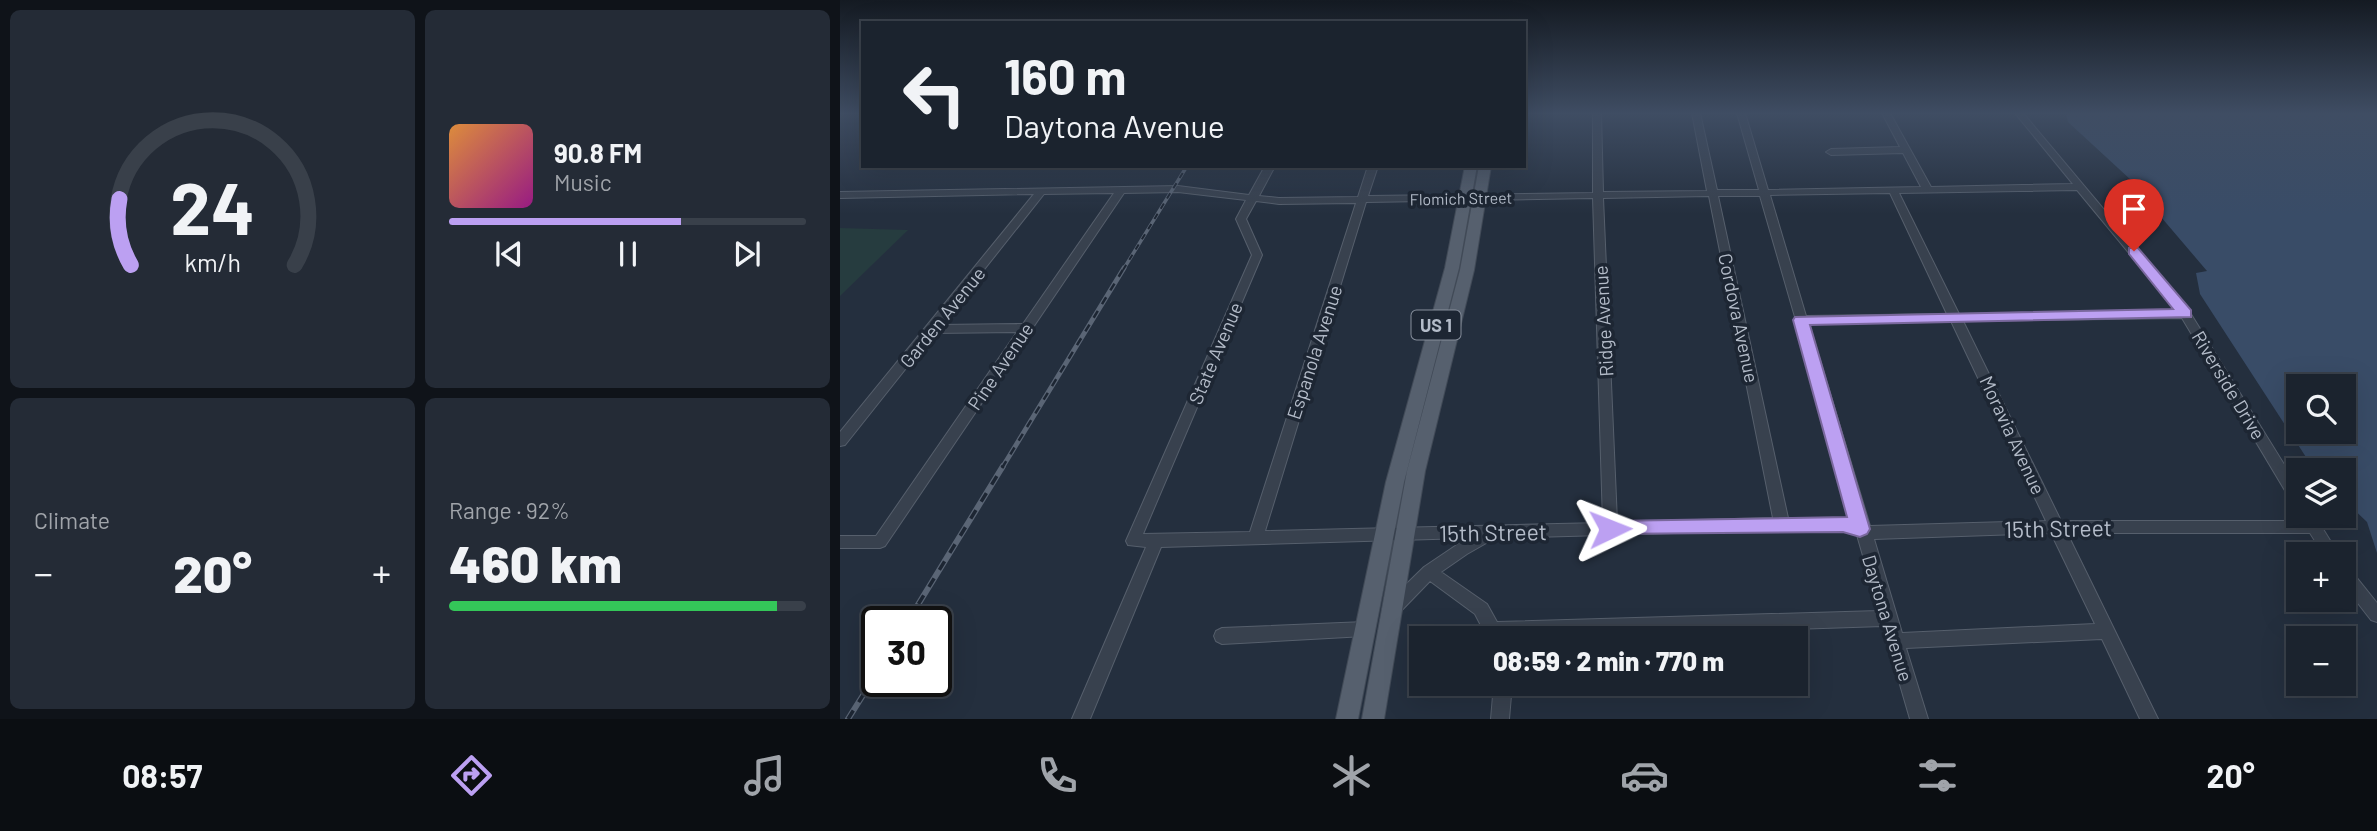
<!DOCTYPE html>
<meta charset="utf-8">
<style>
:root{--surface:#1b232e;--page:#242b36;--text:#f1f3f6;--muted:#a0a4aa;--line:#39404a;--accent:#bca0f2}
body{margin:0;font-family:Barlow,sans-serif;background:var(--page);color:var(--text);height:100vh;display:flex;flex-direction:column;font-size:26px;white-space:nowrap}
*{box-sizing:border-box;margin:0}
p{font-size:23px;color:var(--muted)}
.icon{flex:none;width:38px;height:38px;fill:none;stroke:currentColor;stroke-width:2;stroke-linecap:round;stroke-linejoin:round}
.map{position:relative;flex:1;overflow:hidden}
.side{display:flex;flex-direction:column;gap:10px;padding:10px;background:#0f1319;width:840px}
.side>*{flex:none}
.hud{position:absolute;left:21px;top:21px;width:665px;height:147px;border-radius:0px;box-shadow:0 7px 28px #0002,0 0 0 2px var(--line);background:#1b232e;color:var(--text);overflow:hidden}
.buttons{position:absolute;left:1446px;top:374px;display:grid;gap:14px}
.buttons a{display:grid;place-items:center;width:70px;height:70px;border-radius:0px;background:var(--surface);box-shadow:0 7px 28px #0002,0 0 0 2px var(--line);font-size:35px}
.speed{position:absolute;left:21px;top:606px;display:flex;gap:14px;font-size:35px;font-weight:700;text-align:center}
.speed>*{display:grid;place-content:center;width:91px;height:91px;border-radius:50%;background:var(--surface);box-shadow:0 7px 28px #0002,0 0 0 2px var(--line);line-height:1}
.speed .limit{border:4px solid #111;border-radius:10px;background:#fff;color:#111}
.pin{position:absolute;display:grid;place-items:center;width:60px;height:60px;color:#fff;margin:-72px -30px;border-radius:50% 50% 50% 0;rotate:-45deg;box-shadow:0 0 7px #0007}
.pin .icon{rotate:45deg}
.me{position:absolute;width:77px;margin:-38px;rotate:88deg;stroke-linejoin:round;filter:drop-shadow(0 0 5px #0008)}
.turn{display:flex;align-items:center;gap:24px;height:147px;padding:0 28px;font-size:32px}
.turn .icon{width:91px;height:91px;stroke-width:2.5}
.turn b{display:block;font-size:49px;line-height:60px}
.big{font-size:52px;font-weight:800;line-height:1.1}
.side .widget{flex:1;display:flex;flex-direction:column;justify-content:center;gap:10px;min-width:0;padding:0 24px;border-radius:10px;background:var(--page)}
.side .dial{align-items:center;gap:0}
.dial svg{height:182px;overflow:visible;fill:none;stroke:var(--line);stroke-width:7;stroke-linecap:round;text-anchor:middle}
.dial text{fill:var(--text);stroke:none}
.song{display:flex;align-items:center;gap:21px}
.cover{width:84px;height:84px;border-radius:10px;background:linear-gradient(135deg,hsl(30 70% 55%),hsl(310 70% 35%))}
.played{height:7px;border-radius:4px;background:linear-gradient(90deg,var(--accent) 65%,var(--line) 65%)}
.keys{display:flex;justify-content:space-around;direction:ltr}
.heat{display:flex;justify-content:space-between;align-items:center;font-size:38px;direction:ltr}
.charge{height:10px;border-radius:5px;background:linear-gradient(90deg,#34c759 92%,var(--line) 0)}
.side .tiles{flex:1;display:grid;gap:10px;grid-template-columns:repeat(2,1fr)}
.trip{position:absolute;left:569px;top:626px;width:399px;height:70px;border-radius:0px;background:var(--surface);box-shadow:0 7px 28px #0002,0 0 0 2px var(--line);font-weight:800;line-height:70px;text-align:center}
.menu{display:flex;height:112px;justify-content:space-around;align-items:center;background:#0b0e12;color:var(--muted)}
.menu .icon{width:49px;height:49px}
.menu .current{color:var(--accent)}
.menu b{font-size:32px;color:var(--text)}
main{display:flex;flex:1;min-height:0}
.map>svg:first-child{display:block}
</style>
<main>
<section class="side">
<div class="tiles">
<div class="widget dial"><svg viewBox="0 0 100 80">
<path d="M14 69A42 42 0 1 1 86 69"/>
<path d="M14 69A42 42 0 0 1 9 40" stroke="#bca0f2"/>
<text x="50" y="56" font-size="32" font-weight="700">24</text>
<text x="50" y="72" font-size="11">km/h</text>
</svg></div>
<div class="widget">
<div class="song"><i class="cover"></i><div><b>90.8 FM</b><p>Music</p></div></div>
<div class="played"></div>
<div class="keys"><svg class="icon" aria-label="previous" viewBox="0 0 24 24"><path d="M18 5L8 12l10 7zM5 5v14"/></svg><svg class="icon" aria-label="pause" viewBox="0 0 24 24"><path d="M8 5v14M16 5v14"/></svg><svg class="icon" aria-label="next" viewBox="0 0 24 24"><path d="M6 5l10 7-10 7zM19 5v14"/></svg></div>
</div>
<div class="widget"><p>Climate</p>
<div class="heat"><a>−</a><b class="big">20°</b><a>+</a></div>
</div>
<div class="widget"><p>Range · 92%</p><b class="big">460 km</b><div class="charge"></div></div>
</div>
</section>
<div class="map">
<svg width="1537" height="719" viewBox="0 0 1537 719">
<rect width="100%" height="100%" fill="#242f3e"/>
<path fill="#263c3f" d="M 0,228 L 68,230 L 0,296 Z"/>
<path fill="#394c67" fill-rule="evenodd" d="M 1226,113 L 1537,113 L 1537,553 L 1527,522 L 1503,499 L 1503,471 L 1475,471 L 1360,294 L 1356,273 L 1367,271 L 1298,190 L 1288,190 L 1286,182 L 1291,180 L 1228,122 ZM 1458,387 L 1503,387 L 1503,432 L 1458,432 Z"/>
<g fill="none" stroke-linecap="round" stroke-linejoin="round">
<g stroke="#565f6c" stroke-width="2">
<path id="minor" d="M 753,113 L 761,113 L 763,192 L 867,191 L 852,113 L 860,113 L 877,190 L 919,190 L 897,113 L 905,113 L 928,190 L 1081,187 L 1063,153 L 991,155 L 986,152 L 991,149 L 1060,147 L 1042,113 L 1050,113 L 1091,187 L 1233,184 L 1175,113 L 1183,113 L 1349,311 L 1458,487 L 1458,506 L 1453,504 L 1342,318 L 1123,321 L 1221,521 L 1462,521 L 1460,516 L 1475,516 L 1499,555 L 1484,555 L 1470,533 L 1227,533 L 1318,719 L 1300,719 L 1262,639 L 1066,648 L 1088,719 L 1070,719 L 1043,626 L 648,639 L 635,614 L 590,581 L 559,613 L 553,615 L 547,613 L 545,608 L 547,603 L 584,567 L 627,538 L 321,547 L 250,719 L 232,719 L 306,547 L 288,545 L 286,541 L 412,255 L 396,219 L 406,200 L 338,192 L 284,193 L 45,546 L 40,548 L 0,548 L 0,536 L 36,536 L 177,332 L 94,333 L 5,445 L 0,446 L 0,432 L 194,194 L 0,198 L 0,192 L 338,186 L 409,195 L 425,166 L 435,166 L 419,196 L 439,198 L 518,197 L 528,166 L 538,166 L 528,196 L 753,193 ZM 1237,190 L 1336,310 L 1119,314 L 1059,193 ZM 274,193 L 183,324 L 100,325 L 204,194 ZM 1050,193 L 1107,314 L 966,316 L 930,195 ZM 869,196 L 933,518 L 777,522 L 763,198 ZM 878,196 L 920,196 L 1014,521 L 1003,518 L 948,518 ZM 753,198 L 763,523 L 425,531 L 526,202 ZM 416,201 L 439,204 L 516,203 L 410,532 L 303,534 L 422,255 L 406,219 ZM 1111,321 L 1206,521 L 1030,526 L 969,324 ZM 942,530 L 1003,530 L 1017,535 L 1039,611 L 657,622 L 647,604 L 601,572 L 627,554 L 655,538 ZM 1211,533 L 1255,624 L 1062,633 L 1034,539 Z
M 1503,565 L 1508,567 L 1537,603 L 1537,622 L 1531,620 L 1503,584 Z
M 525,622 L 531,624 L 533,629 L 531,634 L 525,636 L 382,644 L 376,641 L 374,636 L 376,631 L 382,628 Z
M 654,684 L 672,684 L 669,719 L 651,719 Z"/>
</g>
<g stroke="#414a57" stroke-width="2">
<path id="major" d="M 625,166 L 637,166 L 619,268 L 564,482 L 518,719 L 496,719 L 546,482 L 605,268 Z
M 639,166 L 651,166 L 634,270 L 585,471 L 544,719 L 522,719 L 567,471 L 620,270 Z"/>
</g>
<use href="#minor" fill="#38414e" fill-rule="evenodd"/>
<use href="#major" fill="#56606e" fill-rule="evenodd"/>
<g stroke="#5a6575" stroke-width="3.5">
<path id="rail-far2" d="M 283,270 L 347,166"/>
</g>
<g stroke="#5a6575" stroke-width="5">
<path id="rail-far1" d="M 162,468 L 284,268"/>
</g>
<g stroke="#5a6575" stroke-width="6">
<path id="rail" d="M 68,621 L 163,466
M 8,719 L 37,673"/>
</g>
<use href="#rail-far2" stroke="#1d2633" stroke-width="2" stroke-dasharray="6" stroke-linecap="butt"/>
<use href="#rail-far1" stroke="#1d2633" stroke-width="2.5" stroke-dasharray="8" stroke-linecap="butt"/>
<use href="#rail" stroke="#1d2633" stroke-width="3.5" stroke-dasharray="10" stroke-linecap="butt"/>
</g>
<linearGradient id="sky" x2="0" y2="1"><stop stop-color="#141a22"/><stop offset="0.53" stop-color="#3f4d63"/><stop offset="1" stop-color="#3f4d63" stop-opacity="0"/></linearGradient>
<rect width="1537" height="214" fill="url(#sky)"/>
<path fill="#bca0f2" stroke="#7a689d" stroke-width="2" d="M 1289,248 L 1298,248 L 1351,310 L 1351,317 L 970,325 L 1030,529 L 1027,534 L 1020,537 L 1003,532 L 763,534 L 760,529 L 763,523 L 770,521 L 1007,517 L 953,320 L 955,317 L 1333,309 L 1289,254 Z"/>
<g text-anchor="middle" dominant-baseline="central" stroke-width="7" stroke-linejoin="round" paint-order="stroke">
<g font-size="16" fill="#b4bcc9" stroke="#1d2633">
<text transform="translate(621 198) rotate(-1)">Flomich Street</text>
</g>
<rect fill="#1d2633" stroke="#878f9c" stroke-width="2" x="571.5" y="310.5" width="49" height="29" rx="5"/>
<g font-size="18" font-weight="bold" fill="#b4bcc9">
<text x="596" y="325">US 1</text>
</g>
<g font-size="19" fill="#b4bcc9" stroke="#1d2633">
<text transform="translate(102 317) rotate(-51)">Garden Avenue</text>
<text transform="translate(899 318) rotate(78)">Cordova Avenue</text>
<text transform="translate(763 321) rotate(-93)">Ridge Avenue</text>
<text transform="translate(474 352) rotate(-72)">Espanola Avenue</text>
<text transform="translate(375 353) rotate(-67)">State Avenue</text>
<text transform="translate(160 366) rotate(-56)">Pine Avenue</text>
<text transform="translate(1389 385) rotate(59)">Riverside Drive</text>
<text transform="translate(1173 435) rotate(65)">Moravia Avenue</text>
<text transform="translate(1048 618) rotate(73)">Daytona Avenue</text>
</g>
<g font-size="23" fill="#b4bcc9" stroke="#1d2633">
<text transform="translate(1218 528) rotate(-1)">15th Street</text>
<text transform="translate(653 532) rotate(-1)">15th Street</text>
</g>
</g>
</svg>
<div class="buttons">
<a><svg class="icon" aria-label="search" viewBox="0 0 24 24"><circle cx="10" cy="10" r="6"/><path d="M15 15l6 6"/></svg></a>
<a><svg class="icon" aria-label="layers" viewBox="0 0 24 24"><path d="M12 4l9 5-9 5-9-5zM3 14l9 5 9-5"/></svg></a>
<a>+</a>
<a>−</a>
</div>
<div class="speed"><div class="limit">30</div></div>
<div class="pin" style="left:1294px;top:251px;background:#d93025"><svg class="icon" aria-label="arrive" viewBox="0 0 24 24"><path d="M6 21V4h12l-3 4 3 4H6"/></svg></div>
<svg class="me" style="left:770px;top:529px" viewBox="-20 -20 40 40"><path d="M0-17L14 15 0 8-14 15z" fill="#bca0f2" stroke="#fff" stroke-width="4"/></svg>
<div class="trip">08:59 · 2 min · 770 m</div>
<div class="hud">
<div class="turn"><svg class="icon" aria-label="left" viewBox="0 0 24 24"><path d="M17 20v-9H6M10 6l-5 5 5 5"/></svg><div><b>160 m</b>Daytona Avenue</div></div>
</div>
</div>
</main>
<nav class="menu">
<b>08:57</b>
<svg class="icon current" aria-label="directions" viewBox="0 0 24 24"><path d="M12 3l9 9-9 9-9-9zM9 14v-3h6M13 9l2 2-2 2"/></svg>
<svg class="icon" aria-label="music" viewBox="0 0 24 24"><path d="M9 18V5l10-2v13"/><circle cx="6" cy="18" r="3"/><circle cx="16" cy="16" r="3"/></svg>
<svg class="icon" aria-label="phone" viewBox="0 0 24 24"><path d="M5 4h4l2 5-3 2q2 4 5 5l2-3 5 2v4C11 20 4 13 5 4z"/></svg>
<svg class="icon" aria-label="climate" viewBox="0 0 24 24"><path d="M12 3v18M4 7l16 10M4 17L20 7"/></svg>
<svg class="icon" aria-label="car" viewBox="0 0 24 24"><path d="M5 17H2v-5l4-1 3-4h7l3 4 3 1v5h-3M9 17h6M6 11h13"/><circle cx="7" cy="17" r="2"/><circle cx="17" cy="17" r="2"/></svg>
<svg class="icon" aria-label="filters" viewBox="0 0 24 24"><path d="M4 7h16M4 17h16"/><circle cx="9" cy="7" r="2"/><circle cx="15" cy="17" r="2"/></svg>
<b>20°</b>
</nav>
